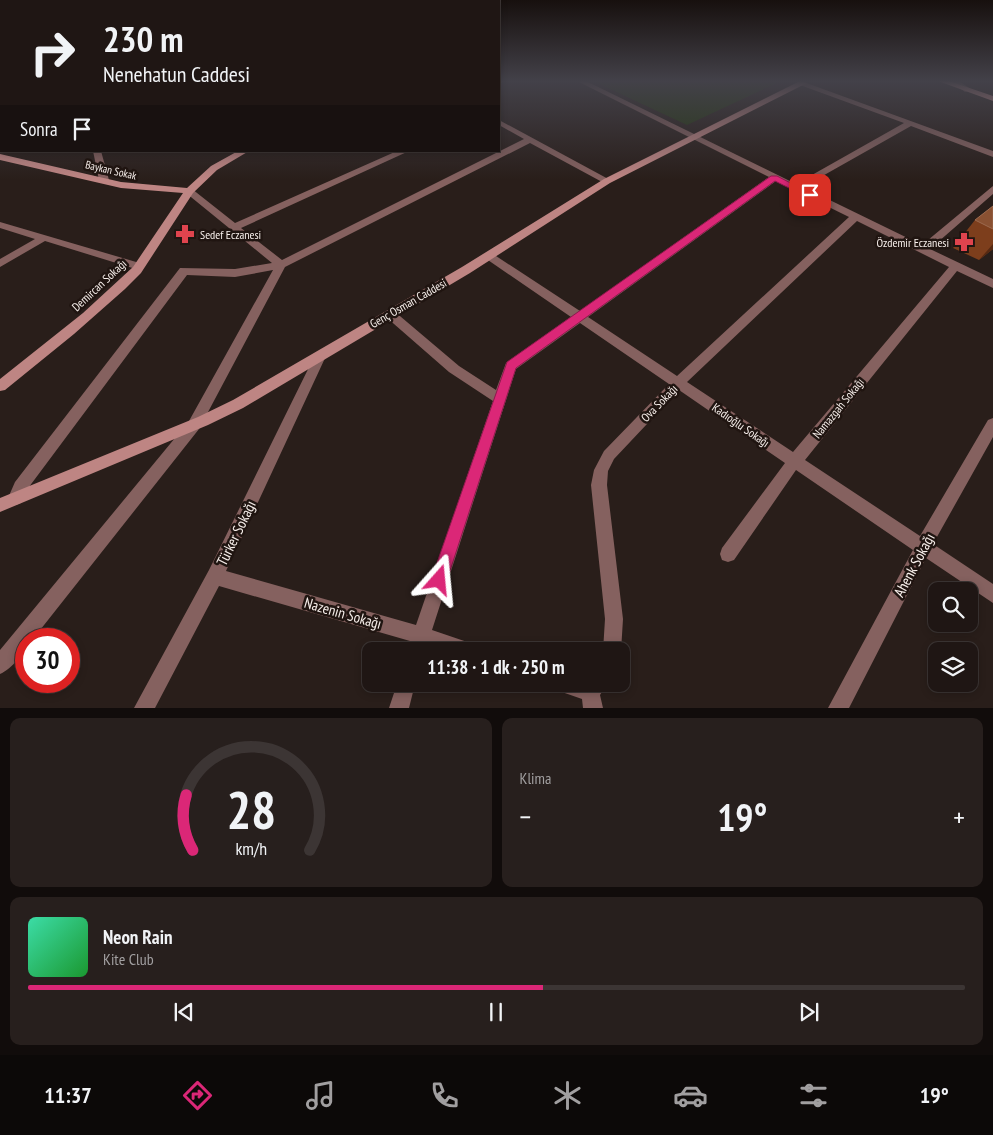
<!DOCTYPE html>
<html lang="tr">
<meta charset="utf-8">
<style>
:root{--surface:#1f1614;--page:#271f1d;--text:#f1f3f6;--muted:#a19fa0;--line:#3c3534;--accent:#db2777}
body{margin:0;font-family:"PT Sans Narrow",sans-serif;background:var(--page);color:var(--text);height:100vh;display:flex;flex-direction:column;font-size:19px;white-space:nowrap}
*{box-sizing:border-box;margin:0}
p{font-size:16px;color:var(--muted)}
.icon{flex:none;width:28px;height:28px;fill:none;stroke:currentColor;stroke-width:2;stroke-linecap:round;stroke-linejoin:round}
.map{position:relative;height:708px;overflow:hidden}
.drawer{display:flex;flex-direction:column;gap:10px;padding:10px;background:#110c0b;flex:1}
.drawer>*{flex:none}
.hud{position:absolute;left:0px;top:0px;width:500px;height:152px;box-shadow:0 2px 8px #0003,0 0 0 1px var(--line);background:#1f1614;color:var(--text);overflow:hidden}
.fabs{position:absolute;left:928px;top:582px;display:grid;gap:10px}
.fabs a{display:grid;place-items:center;width:50px;height:50px;border-radius:10px;background:var(--surface);box-shadow:0 2px 8px #0003,0 0 0 1px var(--line);font-size:25px}
.speed{position:absolute;left:15px;top:628px;display:flex;gap:10px;font-size:25px;font-weight:700;text-align:center}
.speed>*{display:grid;place-content:center;width:65px;height:65px;border-radius:50%;background:var(--surface);box-shadow:0 2px 8px #0003,0 0 0 1px var(--line);line-height:1}
.speed .limit{border:8px solid #d22;background:#fff;color:#111}
.pin{position:absolute;display:grid;place-items:center;width:42px;height:42px;color:#fff;margin:-21px;border-radius:10px;box-shadow:0 2px 8px #0006}
.me{position:absolute;width:55px;margin:-28px;rotate:18deg;stroke-linejoin:round;filter:drop-shadow(0 0 4px #0008)}
.turn{display:flex;align-items:center;gap:18px;height:105px;padding:0 20px;font-size:22px}
.turn .icon{width:65px;height:65px;stroke-width:2.5}
.turn b{display:block;font-size:35px;line-height:42px}
.then{display:flex;align-items:center;height:48px;padding:0 20px;background:#0003;gap:10px;font-size:19px}
.big{font-size:38px;font-weight:700;line-height:1.1}
.drawer .tile{flex:1;display:flex;flex-direction:column;justify-content:center;gap:8px;min-width:0;padding:0 18px;border-radius:10px;background:var(--page)}
.drawer .dial{align-items:center;gap:0}
.dial svg{height:130px;overflow:visible;fill:none;stroke:var(--line);stroke-width:7;stroke-linecap:round;text-anchor:middle}
.dial text{fill:var(--text);stroke:none}
.song{display:flex;align-items:center;gap:15px}
.cover{width:60px;height:60px;border-radius:8px;background:linear-gradient(135deg,hsl(160 70% 55%),hsl(130 70% 35%))}
.played{height:5px;border-radius:2px;background:linear-gradient(90deg,var(--accent) 55%,var(--line) 55%)}
.keys{display:flex;justify-content:space-around;direction:ltr}
.heat{display:flex;justify-content:space-between;align-items:center;font-size:28px;direction:ltr}
.drawer .tiles{flex:1;display:grid;gap:10px;grid-template-columns:1fr 1fr}
.tile:last-child{grid-column:span 2}
.trip{position:absolute;left:362px;top:642px;width:268px;height:50px;border-radius:10px;background:var(--surface);box-shadow:0 2px 8px #0003,0 0 0 1px var(--line);font-weight:700;line-height:50px;text-align:center}
.tabs{display:flex;height:80px;justify-content:space-around;align-items:center;background:#0c0908;color:var(--muted)}
.tabs .icon{width:35px;height:35px}
.tabs .on{color:var(--accent)}
.tabs b{font-size:22px;color:var(--text)}
.map>svg:first-child{display:block}
</style>
<div class="map">
<svg width="993" height="708" viewBox="0 0 993 708">
<rect width="100%" height="100%" fill="#291e1a"/>
<path fill="#23360f" d="M 593,81 L 781,81 L 687,125 Z"/>
<g fill="none" stroke-linecap="round" stroke-linejoin="round">
<path fill="#85615f" fill-rule="evenodd" d="M 577,81 L 586,81 L 796,184 L 904,123 L 800,85 L 801,81 L 993,151 L 993,157 L 911,126 L 803,187 L 922,245 L 993,186 L 993,194 L 930,249 L 993,279 L 993,288 L 957,271 L 805,460 L 920,536 L 988,420 L 993,418 L 993,437 L 933,544 L 993,584 L 993,603 L 926,558 L 849,708 L 828,708 L 913,550 L 796,470 L 734,560 L 728,562 L 722,560 L 720,554 L 722,548 L 785,463 L 679,390 L 614,459 L 608,471 L 607,485 L 623,619 L 621,651 L 603,651 L 605,619 L 591,485 L 594,470 L 604,451 L 669,384 L 580,323 L 516,369 L 432,630 L 476,645 L 479,651 L 443,651 L 427,646 L 425,651 L 407,651 L 410,641 L 219,586 L 155,708 L 134,708 L 209,570 L 316,353 L 324,353 L 326,356 L 226,571 L 416,625 L 493,401 L 449,372 L 386,317 L 384,314 L 386,311 L 394,311 L 459,366 L 496,390 L 506,363 L 571,317 L 485,258 L 485,254 L 493,254 L 580,311 L 769,177 ZM 776,181 L 849,217 L 677,376 L 588,317 ZM 857,221 L 949,267 L 793,452 L 687,382 Z
M 950,81 L 959,81 L 972,90 L 965,92 Z
M 499,120 L 612,181 L 604,183 L 530,143 L 285,267 L 199,429 L 33,639 L 26,639 C 26,652 12,669 0,674 L 0,650 L 189,421 L 273,270 L 235,277 L 187,275 L 26,491 L 21,503 L 16,505 L 11,503 L 8,498 L 15,482 L 180,268 L 235,269 L 272,263 L 186,193 L 186,189 L 192,189 L 235,223 L 397,151 L 409,151 L 241,228 L 282,260 L 524,139 L 499,125 Z
M 0,130 L 1,130 L 1,134 L 0,134 Z
M 93,151 L 101,151 L 109,180 L 107,182 L 99,180 Z
M 0,222 L 143,264 L 144,266 L 139,270 L 45,241 L 0,267 L 0,259 L 35,239 L 0,228 Z
M 397,684 L 415,684 L 409,708 L 389,708 Z
M 557,684 L 607,684 L 600,695 L 603,708 L 583,708 L 582,699 L 559,691 Z"/>
<path fill="#be8583" fill-rule="evenodd" d="M 499,81 L 504,81 L 499,84 Z
M 800,81 L 807,83 L 610,183 L 470,273 L 243,408 L 208,425 L 0,512 L 0,498 L 198,417 L 233,400 L 462,267 L 604,179 Z
M 238,151 L 249,151 L 217,170 L 193,193 L 141,273 L 125,289 L 74,334 L 5,390 L 0,391 L 0,379 L 83,313 L 133,267 L 183,193 L 121,188 L 0,160 L 0,154 L 121,182 L 187,188 L 211,166 Z"/>
<path fill="#eba09e" fill-rule="evenodd" d="M 938,81 L 949,81 L 993,96 L 993,101 Z"/>
</g>
<path fill="#7d3e1c" d="M 993,206 L 993,249 L 979,260 L 953,248 L 975,220 Z"/>
<path fill="#562912" d="M 993,244 L 993,249 L 979,260 Z"/>
<path fill="#8a5132" stroke="#9b6a4f" d="M 993,206 L 993,229 L 975,220 Z"/>
<linearGradient id="sky" x2="0" y2="1"><stop stop-color="#17100e"/><stop offset="0.45" stop-color="#434149"/><stop offset="1" stop-color="#434149" stop-opacity="0"/></linearGradient>
<rect width="993" height="180" fill="url(#sky)"/>
<path fill="#db2777" stroke="#8e194d" d="M 771,176 L 777,176 L 814,195 L 807,197 L 775,181 L 516,368 L 447,580 L 445,586 L 439,588 L 434,586 L 431,580 L 507,362 Z"/>
<defs>
<g id="pharmacy-bare" transform="scale(1.5)"><path d="M-2-6h4v4h4v4h-4v4h-4v-4h-4v-4h4Z" fill="#e0444e" stroke="#201511" stroke-width="2.5" paint-order="stroke"/></g>
</defs>
<g fill-rule="evenodd">
<use href="#pharmacy-bare" x="185" y="234"/>
<use href="#pharmacy-bare" x="964" y="242"/>
</g>
<g text-anchor="middle" dominant-baseline="central" stroke-width="5" stroke-linejoin="round" paint-order="stroke">
<g font-size="11" fill="#f7efeb" stroke="#201511">
<text transform="translate(111 170) rotate(13)">Baykan Sokak</text>
</g>
<g font-size="12" fill="#f7efeb" stroke="#201511" text-anchor="start">
<text x="200" y="234">Sedef Eczanesi</text>
<text x="949" y="242" text-anchor="end">Özdemir Eczanesi</text>
</g>
<g font-size="12" fill="#f7efeb" stroke="#201511">
<text transform="translate(99 285) rotate(-43)">Demircan Sokağı</text>
<text transform="translate(408 303) rotate(-30)">Genç Osman Caddesi</text>
<text transform="translate(659 403) rotate(-46)">Ova Sokağı</text>
<text transform="translate(838 408) rotate(-51)">Namazgah Sokağı</text>
<text transform="translate(741 425) rotate(35)">Kadıoğlu Sokağı</text>
</g>
<g font-size="15" fill="#f7efeb" stroke="#201511">
<text transform="translate(236 533) rotate(-64)">Türker Sokağı</text>
<text transform="translate(914 565) rotate(-62)">Ahenk Sokağı</text>
<text transform="translate(343 613) rotate(16)">Nazenin Sokağı</text>
</g>
</g>
</svg>
<div class="fabs">
<a><svg class="icon" aria-label="search" viewBox="0 0 24 24"><circle cx="10" cy="10" r="6"/><path d="M15 15l6 6"/></svg></a>
<a><svg class="icon" aria-label="layers" viewBox="0 0 24 24"><path d="M12 4l9 5-9 5-9-5zM3 14l9 5 9-5"/></svg></a>
</div>
<div class="speed"><div class="limit">30</div></div>
<div class="pin" style="left:810px;top:195px;background:#d93025"><svg class="icon" aria-label="arrive" viewBox="0 0 24 24"><path d="M6 21V4h12l-3 4 3 4H6"/></svg></div>
<svg class="me" style="left:439px;top:580px" viewBox="-20 -20 40 40"><path d="M0-17L14 15 0 8-14 15z" fill="#db2777" stroke="#fff" stroke-width="4"/></svg>
<div class="trip">11:38 · 1 dk · 250 m</div>
<div class="hud">
<div class="turn"><svg class="icon" aria-label="right" viewBox="0 0 24 24"><path d="M7 20v-9h11M14 6l5 5-5 5"/></svg><div><b>230 m</b>Nenehatun Caddesi</div></div>
<div class="then">Sonra<svg class="icon" aria-label="arrive" viewBox="0 0 24 24"><path d="M6 21V4h12l-3 4 3 4H6"/></svg></div>
</div>
</div>
<section class="drawer">
<div class="tiles">
<div class="tile dial"><svg viewBox="0 0 100 80">
<path d="M14 69A42 42 0 1 1 86 69"/>
<path d="M14 69A42 42 0 0 1 10 35" stroke="#db2777"/>
<text x="50" y="56" font-size="32" font-weight="700">28</text>
<text x="50" y="72" font-size="11">km/h</text>
</svg></div>
<div class="tile"><p>Klima</p>
<div class="heat"><a>−</a><b class="big">19°</b><a>+</a></div>
</div>
<div class="tile">
<div class="song"><i class="cover"></i><div><b>Neon Rain</b><p>Kite Club</p></div></div>
<div class="played"></div>
<div class="keys"><svg class="icon" aria-label="previous" viewBox="0 0 24 24"><path d="M18 5L8 12l10 7zM5 5v14"/></svg><svg class="icon" aria-label="pause" viewBox="0 0 24 24"><path d="M8 5v14M16 5v14"/></svg><svg class="icon" aria-label="next" viewBox="0 0 24 24"><path d="M6 5l10 7-10 7zM19 5v14"/></svg></div>
</div>
</div>
</section>
<nav class="tabs">
<b>11:37</b>
<svg class="icon on" aria-label="directions" viewBox="0 0 24 24"><path d="M12 3l9 9-9 9-9-9zM9 14v-3h6M13 9l2 2-2 2"/></svg>
<svg class="icon" aria-label="music" viewBox="0 0 24 24"><path d="M9 18V5l10-2v13"/><circle cx="6" cy="18" r="3"/><circle cx="16" cy="16" r="3"/></svg>
<svg class="icon" aria-label="phone" viewBox="0 0 24 24"><path d="M5 4h4l2 5-3 2q2 4 5 5l2-3 5 2v4C11 20 4 13 5 4z"/></svg>
<svg class="icon" aria-label="climate" viewBox="0 0 24 24"><path d="M12 3v18M4 7l16 10M4 17L20 7"/></svg>
<svg class="icon" aria-label="car" viewBox="0 0 24 24"><path d="M5 17H2v-5l4-1 3-4h7l3 4 3 1v5h-3M9 17h6M6 11h13"/><circle cx="7" cy="17" r="2"/><circle cx="17" cy="17" r="2"/></svg>
<svg class="icon" aria-label="filters" viewBox="0 0 24 24"><path d="M4 7h16M4 17h16"/><circle cx="9" cy="7" r="2"/><circle cx="15" cy="17" r="2"/></svg>
<b>19°</b>
</nav>
